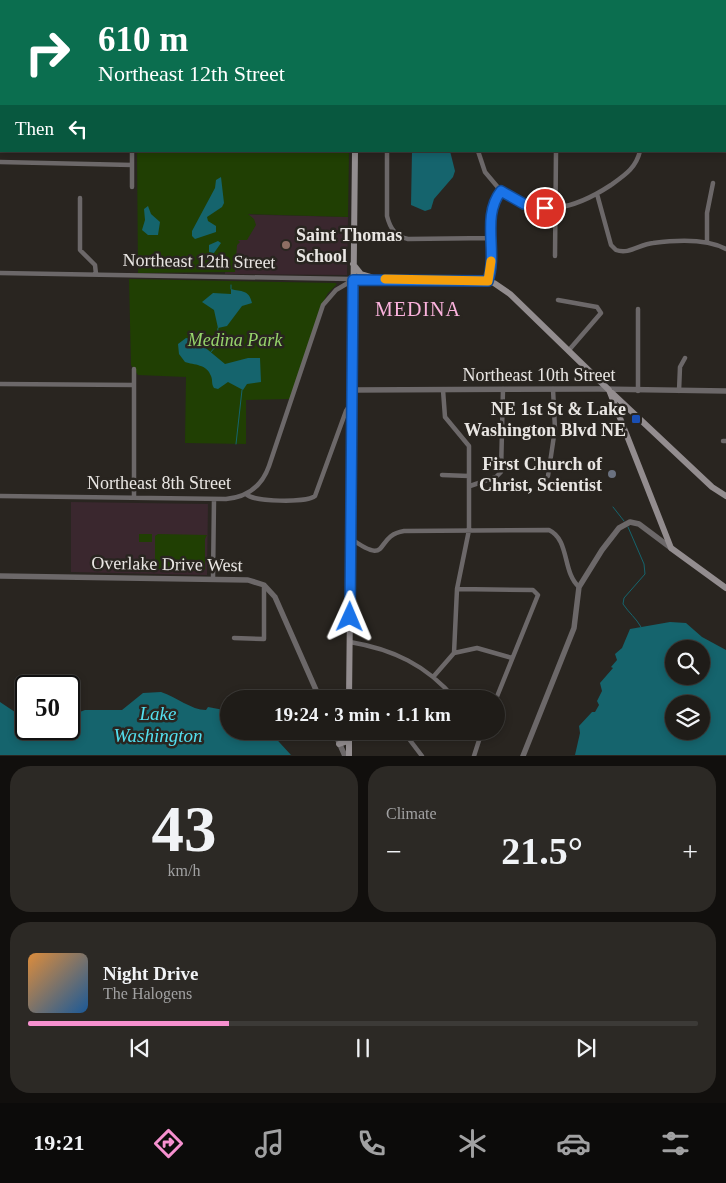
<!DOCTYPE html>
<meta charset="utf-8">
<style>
:root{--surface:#1f1c18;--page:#2c2925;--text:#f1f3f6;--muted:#a1a1a2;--line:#3c3a37;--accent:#f690cf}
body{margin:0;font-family:"Times New Roman",serif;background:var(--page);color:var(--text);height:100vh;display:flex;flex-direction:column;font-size:19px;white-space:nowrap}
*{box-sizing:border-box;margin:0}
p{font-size:16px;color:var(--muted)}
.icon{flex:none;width:28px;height:28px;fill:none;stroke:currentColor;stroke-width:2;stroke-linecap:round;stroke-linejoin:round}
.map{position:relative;height:756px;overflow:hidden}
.panel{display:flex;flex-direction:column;gap:10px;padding:10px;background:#110f0d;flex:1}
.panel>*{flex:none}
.top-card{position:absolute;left:0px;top:0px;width:726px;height:152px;box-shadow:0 2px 8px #0003,0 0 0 1px var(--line);background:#0b6e4f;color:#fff;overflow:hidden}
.controls{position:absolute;left:665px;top:640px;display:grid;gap:10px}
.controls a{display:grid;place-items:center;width:45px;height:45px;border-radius:50%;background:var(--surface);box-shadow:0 2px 8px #0003,0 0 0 1px var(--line);font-size:25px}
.speed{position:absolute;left:15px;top:675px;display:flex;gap:10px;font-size:25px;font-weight:700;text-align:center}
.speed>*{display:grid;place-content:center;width:65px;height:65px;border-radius:50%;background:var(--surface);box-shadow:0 2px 8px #0003,0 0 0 1px var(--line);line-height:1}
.speed .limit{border:2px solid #111;border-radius:8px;background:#fff;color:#111}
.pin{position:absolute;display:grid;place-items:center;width:42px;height:42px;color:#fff;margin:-21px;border:2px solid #fff;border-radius:50%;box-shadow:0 1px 5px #0007}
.me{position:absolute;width:55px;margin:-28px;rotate:1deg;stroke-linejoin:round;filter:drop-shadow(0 0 4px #0008)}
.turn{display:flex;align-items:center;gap:18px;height:105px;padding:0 15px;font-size:22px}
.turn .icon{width:65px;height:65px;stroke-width:2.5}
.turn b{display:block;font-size:35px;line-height:42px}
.then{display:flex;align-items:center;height:48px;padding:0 15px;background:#0003;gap:10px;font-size:19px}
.big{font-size:38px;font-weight:800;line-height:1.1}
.panel .card{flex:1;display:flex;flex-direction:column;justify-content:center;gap:8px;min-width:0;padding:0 18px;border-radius:20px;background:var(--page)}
.panel .dial{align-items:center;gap:0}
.dial b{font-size:65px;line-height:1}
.song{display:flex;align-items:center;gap:15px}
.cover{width:60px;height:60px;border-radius:8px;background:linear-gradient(135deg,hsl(30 70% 55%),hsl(210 70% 35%))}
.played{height:5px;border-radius:2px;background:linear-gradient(90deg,var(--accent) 30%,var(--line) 30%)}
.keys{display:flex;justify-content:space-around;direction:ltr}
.heat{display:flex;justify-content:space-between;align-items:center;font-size:28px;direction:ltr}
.panel .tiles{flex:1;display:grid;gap:10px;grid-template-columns:1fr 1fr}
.card:last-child{grid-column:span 2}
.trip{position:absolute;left:220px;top:690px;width:285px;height:50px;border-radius:25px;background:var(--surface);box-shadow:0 2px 8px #0003,0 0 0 1px var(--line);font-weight:800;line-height:50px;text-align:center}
.dock{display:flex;height:80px;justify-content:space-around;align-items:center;background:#0c0b0a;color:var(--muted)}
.dock .icon{width:35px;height:35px}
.dock .active{color:var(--accent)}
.dock b{font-size:22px;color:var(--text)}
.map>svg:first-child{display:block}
</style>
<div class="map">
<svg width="726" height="756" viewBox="0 0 726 756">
<rect width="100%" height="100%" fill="#292520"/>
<path fill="#3a272e" d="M 226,214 L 348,217 L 347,275 L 225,274 Z
M 71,502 L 208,504 L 207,575 L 71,572 Z"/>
<path fill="#203f03" d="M 25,0 L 350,0 L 25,1 Z
M 137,151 L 349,151 L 348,217 L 248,214 L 254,219 L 256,225 L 247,240 L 238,240 L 240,242 L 237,245 L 235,272 L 138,273 Z
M 129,279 L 335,283 L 337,284 L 328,293 L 320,308 L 290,399 L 246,400 L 246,444 L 185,443 L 186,377 L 138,375 L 131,365 Z
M 139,534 L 152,534 L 152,542 L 139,542 Z
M 158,534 L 207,535 L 205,539 L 205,569 L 203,571 L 155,569 L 155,536 Z"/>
<path fill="#15646d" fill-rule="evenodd" d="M 412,151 L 450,151 L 455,171 L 453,177 L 434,199 L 431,209 L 425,211 L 411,205 Z
M 221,177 L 224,203 L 222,207 L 207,217 L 208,221 L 216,226 L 216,232 L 195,239 L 192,236 L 192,231 L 215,188 L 216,180 Z
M 148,206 L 151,214 L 160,222 L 158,235 L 148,235 L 142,230 L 145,220 L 144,209 Z
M 218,241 L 221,243 L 214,253 L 209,252 L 209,245 Z
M 231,289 C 241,292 249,289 252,303 L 242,306 L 227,326 L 218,328 L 214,310 L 202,302 L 213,293 L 231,294 Z
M 186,338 L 196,340 L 225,364 L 248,358 L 260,358 L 261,382 L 247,384 L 243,390 L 228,382 L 218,389 L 214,388 C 211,383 213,381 211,376 C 207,364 194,365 185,362 L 179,354 L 178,344 Z
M 670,622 L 686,623 L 702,637 L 726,650 L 726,755 L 575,755 L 580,733 L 579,726 L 592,712 L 595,712 L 599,705 L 597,701 L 602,691 L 600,683 L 613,668 L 611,667 L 617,660 L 615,654 L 622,648 L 630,629 ZM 674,649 L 701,649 L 701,676 L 674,676 ZM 674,704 L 701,704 L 701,731 L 674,731 Z
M 161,692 C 177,697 191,710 206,710 L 208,707 L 229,711 L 229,731 L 269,731 L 291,755 L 0,755 L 0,702 L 15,712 L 16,722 L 26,724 L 26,729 L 69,729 L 69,716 L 85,710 L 122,710 L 143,693 Z"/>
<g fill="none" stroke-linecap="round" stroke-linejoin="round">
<path stroke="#15646d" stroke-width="1" d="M 231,289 L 231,285
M 210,353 L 216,346 L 218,328
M 236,444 L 242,390
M 613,507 L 624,521
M 628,527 L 644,564 L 645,574 L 624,598 L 623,604 C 629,613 636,618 641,627"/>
<path stroke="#6c6869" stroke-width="4.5" d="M 450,0 L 450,1
M 507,0 L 507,1
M 703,0 L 726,0
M 392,1 L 392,0
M 585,1 L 585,0
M 650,1 L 650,0
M 0,52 L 1,52
M 725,87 L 726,87
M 725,145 L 726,145
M 132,151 L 132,187
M 387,151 L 387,216 C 390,228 395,236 408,239 L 491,238
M 478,151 L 485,172 L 501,191 C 481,217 498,251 487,281
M 0,162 L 132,165
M 501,191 C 541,218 573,210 611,185 C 625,175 636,168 640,151
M 597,194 L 611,245 L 616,250 C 629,255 640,244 653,243 C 675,240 706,238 726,249
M 80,198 L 80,250 L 95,265 L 96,274
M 707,242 L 707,213 L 713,183
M 555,256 L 556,151
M 0,273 L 351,279
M 558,300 L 597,307 L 601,313 L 569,350
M 638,309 L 638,391
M 134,369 L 134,498
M 0,384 L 134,385
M 679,391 L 680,367 L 685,358
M 723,441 L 726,441
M 442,475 L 469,476
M 548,476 L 555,429 L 553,389
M 470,486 L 496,477 L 501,472 L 503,389
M 246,494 C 253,502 306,503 315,496 L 346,411 L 351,403
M 0,496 L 226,499 C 247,497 262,486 269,466 L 323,305 L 336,290 L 353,280
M 350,538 C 392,568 373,536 404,531 L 549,530 C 570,540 562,572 579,587
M 213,579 L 214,499
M 457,589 L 533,590 L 538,595 L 496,699
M 234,638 L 264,639 L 264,586
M 350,642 C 392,649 427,665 455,699
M 454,653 L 477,648 L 512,658
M 434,676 L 454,653 L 457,589 L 469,530 L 469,446 L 445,417 L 443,390
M 403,731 L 422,756
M 474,756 L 482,731"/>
<path stroke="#6c6869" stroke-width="5.5" d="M 352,390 L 599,389 L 726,391
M 0,576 L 248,580 L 264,585 L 275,597 L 320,699
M 334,731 L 345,756
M 523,756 L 574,628 L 579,587 L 602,550 L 619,528 L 630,522 L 639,524 L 671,548"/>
<path stroke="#938d8f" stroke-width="6" d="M 356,1 L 356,0
M 353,264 L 361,274 L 371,277
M 353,280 L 481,279 L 494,283 L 510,294 L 609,390 L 671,548 L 726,588
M 612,393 L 712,487 L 726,496
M 349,699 L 355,151
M 339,744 L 345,742 L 349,733
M 349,756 L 349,731"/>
</g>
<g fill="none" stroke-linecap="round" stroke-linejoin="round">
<g stroke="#114b97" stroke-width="12">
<path id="route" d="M 350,617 L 353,280 L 488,281 C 498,251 481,217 501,191 L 524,204 L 545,208"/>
</g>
<use href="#route" stroke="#1a73e8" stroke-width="9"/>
<path stroke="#f59e0b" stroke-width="9" d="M 385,279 L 488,281 L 491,261"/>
</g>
<circle fill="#8d6e63" stroke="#292520" stroke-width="2" cx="286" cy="245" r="5"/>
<rect fill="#1a4fb4" stroke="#292520" stroke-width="2" x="631" y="414" width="10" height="10" rx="2.5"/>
<circle fill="#6b7280" stroke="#292520" stroke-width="2" cx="612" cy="474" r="5"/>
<g text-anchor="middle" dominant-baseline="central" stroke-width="5" stroke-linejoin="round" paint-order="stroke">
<g font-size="18" font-weight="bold" fill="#e9e6e3" stroke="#292520" text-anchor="end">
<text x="296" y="235" text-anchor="start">Saint Thomas<tspan x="296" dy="21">School</tspan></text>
<text x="626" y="409">NE 1st St &amp; Lake<tspan x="626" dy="21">Washington Blvd NE</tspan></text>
<text x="602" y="464">First Church of<tspan x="602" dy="21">Christ, Scientist</tspan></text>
</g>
<g font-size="18" fill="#e9e6e3" stroke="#292520">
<text transform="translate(199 261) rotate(1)">Northeast 12th Street</text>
<text x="539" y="375">Northeast 10th Street</text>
<text x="159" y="483">Northeast 8th Street</text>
<text transform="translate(167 564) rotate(1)">Overlake Drive West</text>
</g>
<g font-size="18" font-style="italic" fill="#96d46b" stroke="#292520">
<text x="235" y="340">Medina Park</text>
</g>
<g font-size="19" font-style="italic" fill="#53e0f0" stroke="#292520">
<text x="158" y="713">Lake<tspan x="158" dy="22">Washington</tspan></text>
</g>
<g font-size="20" letter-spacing="1" fill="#fbb2dd" stroke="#292520">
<text x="418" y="309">MEDINA</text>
</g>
</g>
</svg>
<div class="controls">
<a><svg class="icon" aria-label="search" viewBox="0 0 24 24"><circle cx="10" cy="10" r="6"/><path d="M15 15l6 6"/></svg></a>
<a><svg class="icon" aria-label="layers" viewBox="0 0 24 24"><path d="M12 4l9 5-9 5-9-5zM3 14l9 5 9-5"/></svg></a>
</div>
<div class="speed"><div class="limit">50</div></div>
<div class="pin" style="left:545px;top:208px;background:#d93025"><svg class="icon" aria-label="arrive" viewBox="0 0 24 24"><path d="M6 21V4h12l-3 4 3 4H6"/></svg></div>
<svg class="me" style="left:350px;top:617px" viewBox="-20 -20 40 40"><path d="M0-17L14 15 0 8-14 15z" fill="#1a73e8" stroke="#fff" stroke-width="4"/></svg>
<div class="trip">19:24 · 3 min · 1.1 km</div>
<div class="top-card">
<div class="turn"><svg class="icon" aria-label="right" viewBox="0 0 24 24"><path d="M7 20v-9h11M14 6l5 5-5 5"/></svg><div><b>610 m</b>Northeast 12th Street</div></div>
<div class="then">Then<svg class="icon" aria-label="left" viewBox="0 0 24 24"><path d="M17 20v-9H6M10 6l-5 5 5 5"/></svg></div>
</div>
</div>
<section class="panel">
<div class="tiles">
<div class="card dial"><b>43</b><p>km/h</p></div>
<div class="card"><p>Climate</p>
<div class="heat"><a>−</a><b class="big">21.5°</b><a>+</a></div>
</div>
<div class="card">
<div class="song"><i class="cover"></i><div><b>Night Drive</b><p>The Halogens</p></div></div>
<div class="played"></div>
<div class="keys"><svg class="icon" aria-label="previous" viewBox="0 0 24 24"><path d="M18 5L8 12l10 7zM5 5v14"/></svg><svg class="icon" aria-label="pause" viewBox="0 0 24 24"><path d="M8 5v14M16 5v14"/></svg><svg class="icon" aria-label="next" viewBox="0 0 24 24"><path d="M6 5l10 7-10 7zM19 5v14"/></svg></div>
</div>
</div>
</section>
<nav class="dock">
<b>19:21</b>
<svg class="icon active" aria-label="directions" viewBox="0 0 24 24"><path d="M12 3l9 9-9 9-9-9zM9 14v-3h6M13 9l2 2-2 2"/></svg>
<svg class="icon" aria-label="music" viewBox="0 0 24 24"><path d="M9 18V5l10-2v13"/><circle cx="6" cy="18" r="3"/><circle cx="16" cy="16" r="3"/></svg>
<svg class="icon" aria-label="phone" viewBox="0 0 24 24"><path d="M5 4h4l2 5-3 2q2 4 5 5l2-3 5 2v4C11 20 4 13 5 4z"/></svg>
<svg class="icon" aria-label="climate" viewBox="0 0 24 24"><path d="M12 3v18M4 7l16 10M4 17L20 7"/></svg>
<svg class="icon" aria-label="car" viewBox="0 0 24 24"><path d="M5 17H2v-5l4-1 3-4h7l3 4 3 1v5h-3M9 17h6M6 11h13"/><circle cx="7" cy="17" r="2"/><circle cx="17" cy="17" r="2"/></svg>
<svg class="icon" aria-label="filters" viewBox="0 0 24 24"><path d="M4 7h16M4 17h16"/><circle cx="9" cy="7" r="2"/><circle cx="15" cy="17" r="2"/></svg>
</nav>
